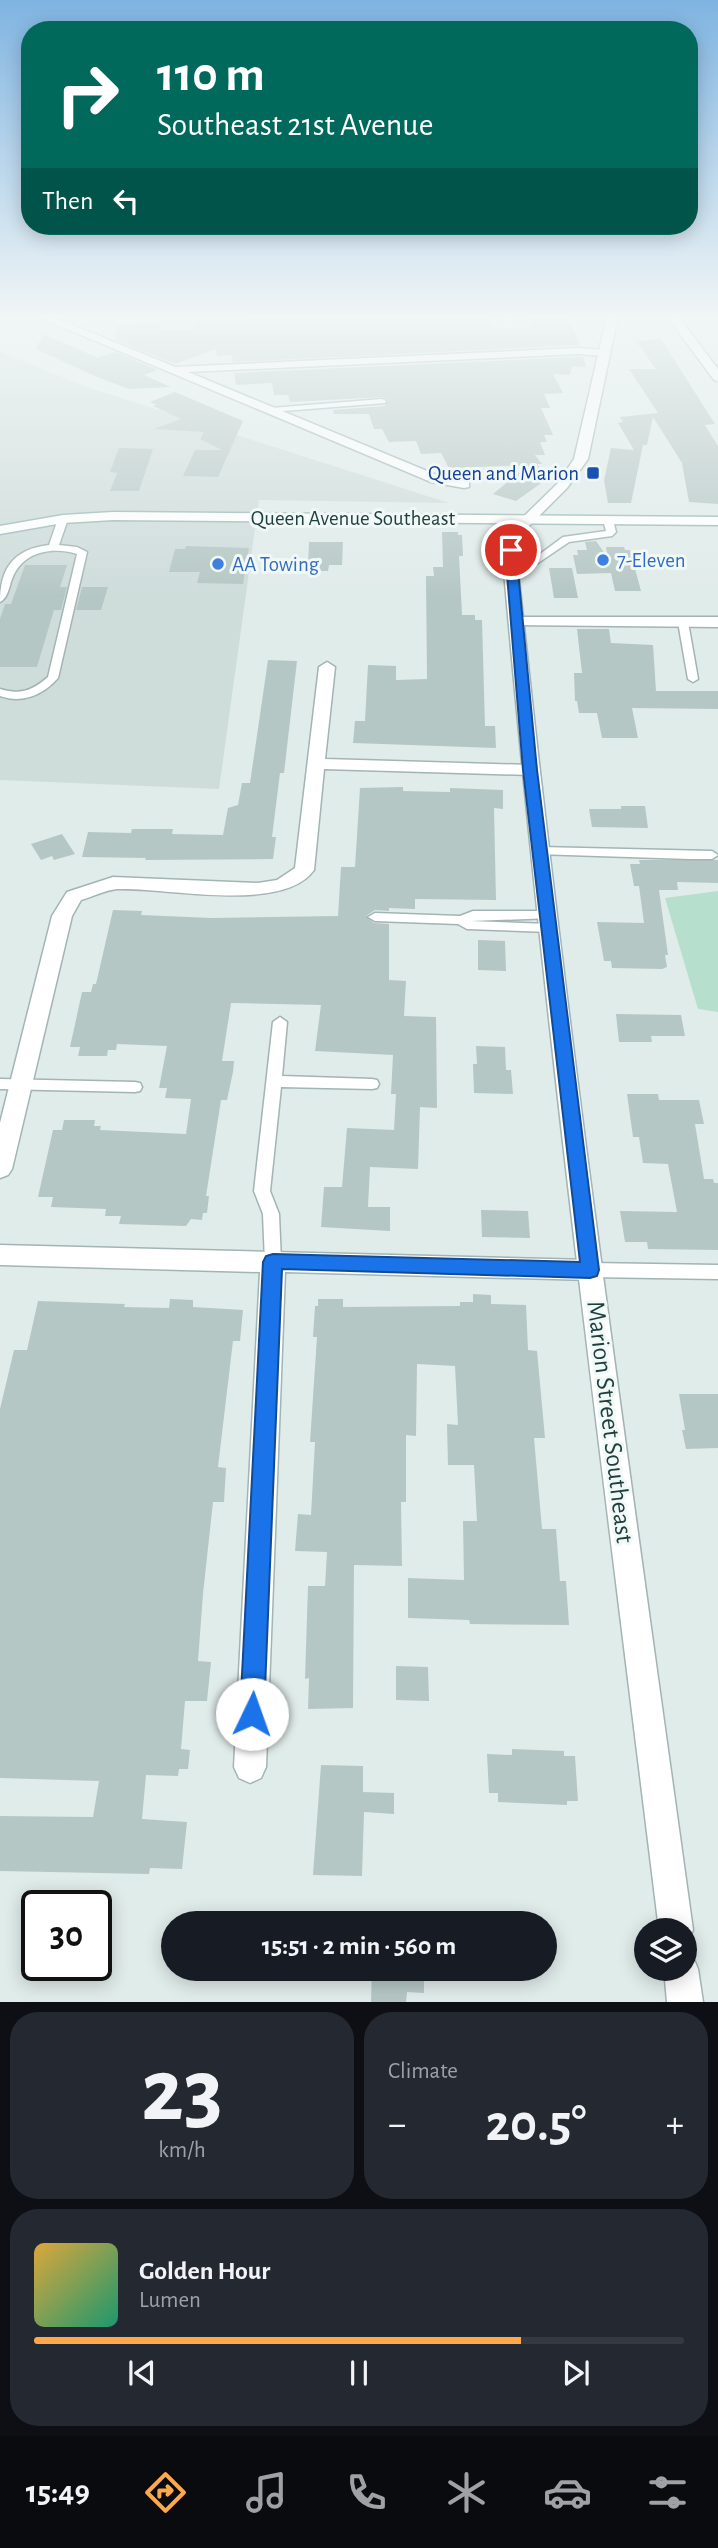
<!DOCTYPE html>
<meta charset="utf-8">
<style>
:root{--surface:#171b24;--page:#242831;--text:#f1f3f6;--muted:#9ea1a6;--line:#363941;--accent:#ffa84b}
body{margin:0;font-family:"Alegreya Sans",sans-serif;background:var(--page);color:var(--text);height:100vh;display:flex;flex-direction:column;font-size:26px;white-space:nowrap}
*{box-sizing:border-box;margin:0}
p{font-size:23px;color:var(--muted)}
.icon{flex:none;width:38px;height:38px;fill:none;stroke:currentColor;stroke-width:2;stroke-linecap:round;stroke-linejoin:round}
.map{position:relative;height:2002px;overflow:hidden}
.drawer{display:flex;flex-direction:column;gap:10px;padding:10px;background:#0d0f14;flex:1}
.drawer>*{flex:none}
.top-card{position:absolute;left:21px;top:21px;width:677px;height:214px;border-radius:28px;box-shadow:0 4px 18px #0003;background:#00695c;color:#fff;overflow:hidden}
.controls{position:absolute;left:634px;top:1918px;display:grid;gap:14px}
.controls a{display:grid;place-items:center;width:63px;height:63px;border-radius:50%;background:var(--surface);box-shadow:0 4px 18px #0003;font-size:35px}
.speed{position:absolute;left:21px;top:1890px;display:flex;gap:14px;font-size:35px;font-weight:700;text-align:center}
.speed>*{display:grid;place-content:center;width:91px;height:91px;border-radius:50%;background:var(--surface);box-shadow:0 4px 18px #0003;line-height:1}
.speed .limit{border:4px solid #111;border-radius:10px;background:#fff;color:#111}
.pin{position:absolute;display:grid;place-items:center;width:60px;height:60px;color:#fff;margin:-30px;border:4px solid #fff;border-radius:50%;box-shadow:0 2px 7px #0007}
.me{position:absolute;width:77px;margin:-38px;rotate:3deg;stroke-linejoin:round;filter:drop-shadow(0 0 5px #0008)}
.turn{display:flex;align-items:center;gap:24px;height:147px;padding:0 21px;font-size:32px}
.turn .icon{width:91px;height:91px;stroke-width:2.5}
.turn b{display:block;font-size:49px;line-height:60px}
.then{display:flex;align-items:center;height:66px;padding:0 21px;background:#0003;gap:14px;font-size:26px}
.big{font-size:52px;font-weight:700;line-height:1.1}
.drawer .tile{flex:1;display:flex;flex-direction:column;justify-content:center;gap:10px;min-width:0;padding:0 24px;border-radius:28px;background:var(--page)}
.drawer .dial{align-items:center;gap:0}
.dial b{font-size:91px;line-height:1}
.song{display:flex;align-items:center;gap:21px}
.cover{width:84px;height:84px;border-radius:10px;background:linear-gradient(135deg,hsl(40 70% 55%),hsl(160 70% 35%))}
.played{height:7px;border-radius:4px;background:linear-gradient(90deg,var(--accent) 75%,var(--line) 75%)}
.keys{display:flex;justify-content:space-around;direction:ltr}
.heat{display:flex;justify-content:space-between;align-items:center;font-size:38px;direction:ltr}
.drawer .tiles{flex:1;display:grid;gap:10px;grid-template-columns:1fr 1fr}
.tile:last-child{grid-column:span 2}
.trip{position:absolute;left:161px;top:1911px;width:396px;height:70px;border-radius:35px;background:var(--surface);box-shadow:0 4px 18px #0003;font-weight:700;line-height:70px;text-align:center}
.dock{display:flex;height:112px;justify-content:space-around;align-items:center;background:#090b0e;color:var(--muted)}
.dock .icon{width:49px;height:49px}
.dock .selected{color:var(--accent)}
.dock b{font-size:32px;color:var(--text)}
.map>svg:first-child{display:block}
</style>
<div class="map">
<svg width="718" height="2002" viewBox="0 0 718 2002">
<rect width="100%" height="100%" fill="#e0ecea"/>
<path fill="#cedcda" d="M 0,352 L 84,386 L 449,503 L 259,500 L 219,789 L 0,780 Z"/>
<path fill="#b6e0cd" d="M 718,891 L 718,1012 L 698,1009 L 665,898 Z"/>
<path fill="#b5c7c4" d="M 330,316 L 485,316 L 492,329 L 531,328 L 526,316 L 564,316 L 575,332 L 579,345 L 233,362 L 232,355 L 217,356 L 216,349 L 175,364 L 116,340 L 115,325 L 159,323 L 160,330 L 194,329 L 193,322 Z
M 43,334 L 98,358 L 115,352 L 158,370 L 144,375 L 171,387 L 129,389 L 97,377 L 36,349 Z
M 661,339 L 715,424 L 705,425 L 718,446 L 718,504 L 689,502 L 682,463 L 653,417 L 647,445 L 643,445 L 631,503 L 608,503 L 604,480 L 611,448 L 634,450 L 618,423 L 623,422 L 620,417 L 658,413 L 629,369 L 656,369 L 636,341 Z
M 578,357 L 583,357 L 586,367 L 572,366 L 570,375 L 553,374 L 563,393 L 544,394 L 550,408 L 541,408 L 553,435 L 544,435 L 547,442 L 540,442 L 545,455 L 535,455 L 542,464 L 537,464 L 547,479 L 516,501 L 493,494 L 528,465 L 449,468 L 441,453 L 421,454 L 416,441 L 389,442 L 382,429 L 374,429 L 369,414 L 334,414 L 333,410 L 385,406 L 388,400 L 383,397 L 290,402 L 288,395 L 274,395 L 272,383 L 236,385 L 234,373 Z
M 175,392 L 243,421 L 218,477 L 183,476 L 195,450 L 222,450 L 200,439 L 204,432 L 154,429 L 181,419 L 153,406 L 157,405 L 150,402 Z
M 119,448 L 153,449 L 139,491 L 110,491 L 117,473 L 110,472 Z
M 442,532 L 458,532 L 458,535 L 462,535 L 463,556 L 459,556 L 462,615 L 475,615 L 475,620 L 482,620 L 485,726 L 495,726 L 496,748 L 353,743 L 355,721 L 365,721 L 368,665 L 396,666 L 396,680 L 427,679 L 426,576 L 434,576 L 433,567 L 443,567 Z
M 596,541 L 608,558 L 606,547 L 624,547 L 625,550 L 630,550 L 641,591 L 615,591 L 611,573 L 577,574 L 573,555 L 578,555 L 577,550 L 587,550 L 585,542 Z
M 309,542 L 343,542 L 342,565 L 329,565 L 328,571 L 311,571 L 311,565 L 308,565 Z
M 186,546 L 249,548 L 243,584 L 197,583 L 200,572 L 169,572 L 175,549 L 185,549 Z
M 25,565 L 67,565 L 60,587 L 67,587 L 61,610 L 54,610 L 37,667 L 0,667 L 0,619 L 5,604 L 11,604 Z
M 549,568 L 572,568 L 578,598 L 554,598 Z
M 82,587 L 108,587 L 101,610 L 76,610 Z
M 577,629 L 609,629 L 611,643 L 653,645 L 656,691 L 718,691 L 718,709 L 632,708 L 638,738 L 602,738 L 597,713 L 579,713 L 577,701 L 575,701 L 574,673 L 582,673 Z
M 268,660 L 297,661 L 284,773 L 280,773 L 272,837 L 276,837 L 273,859 L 145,860 L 146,858 L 82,857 L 88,832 L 131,833 L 132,829 L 173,829 L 172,834 L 223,835 L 228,808 L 238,805 L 242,783 L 250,783 Z
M 403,787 L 403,791 L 450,792 L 450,788 L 503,790 L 503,809 L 494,808 L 496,900 L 415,899 L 415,909 L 389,908 L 389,911 L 375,910 L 366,916 L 374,923 L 389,924 L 389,980 L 406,981 L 404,1016 L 436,1017 L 437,1108 L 420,1107 L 418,1169 L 370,1167 L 368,1207 L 390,1207 L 390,1231 L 321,1227 L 324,1187 L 342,1187 L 347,1128 L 394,1130 L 396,1094 L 391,1094 L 393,1055 L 315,1051 L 321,1005 L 231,1003 L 222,1061 L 234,1061 L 233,1072 L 227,1100 L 221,1100 L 206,1196 L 209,1196 L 207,1213 L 203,1213 L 202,1220 L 191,1219 L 186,1226 L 119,1224 L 121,1216 L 105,1216 L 106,1209 L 51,1207 L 53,1197 L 38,1197 L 53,1130 L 62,1130 L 64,1120 L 95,1120 L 94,1126 L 101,1126 L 100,1130 L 186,1134 L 191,1099 L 165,1098 L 167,1088 L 159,1088 L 167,1046 L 117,1044 L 116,1050 L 108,1050 L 107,1056 L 78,1056 L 80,1047 L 70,1047 L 82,992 L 91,992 L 93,984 L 96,984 L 113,910 L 142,911 L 141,915 L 212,918 L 338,916 L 341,867 L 355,867 L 360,788 Z
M 621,806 L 645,806 L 648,828 L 592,827 L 589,809 L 621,809 Z
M 62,834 L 75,854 L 54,860 L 52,856 L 41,860 L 31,844 Z
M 639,860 L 718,860 L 718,883 L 677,882 L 678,890 L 659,890 L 668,955 L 665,955 L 667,967 L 662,969 L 612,968 L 611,961 L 604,961 L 597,922 L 644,923 L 639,886 L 634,886 L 630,864 L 640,864 Z
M 478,940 L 505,941 L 506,971 L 478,970 Z
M 616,1014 L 681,1015 L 685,1036 L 651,1036 L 652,1042 L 619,1042 Z
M 476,1046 L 505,1047 L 506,1070 L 511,1070 L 513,1094 L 474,1093 L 473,1064 L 477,1064 Z
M 627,1094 L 658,1094 L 659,1100 L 699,1100 L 704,1124 L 695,1124 L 704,1179 L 713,1179 L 714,1183 L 718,1183 L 718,1250 L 648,1249 L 647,1242 L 625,1242 L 620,1211 L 677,1212 L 668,1164 L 643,1163 L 639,1137 L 633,1137 Z
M 481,1210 L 528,1211 L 530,1238 L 482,1237 Z
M 473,1294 L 491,1295 L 491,1304 L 526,1305 L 528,1350 L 537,1351 L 545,1438 L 534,1438 L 542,1529 L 556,1529 L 560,1581 L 566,1581 L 569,1625 L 470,1624 L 469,1620 L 408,1618 L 408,1578 L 464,1580 L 463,1521 L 477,1521 L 474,1465 L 448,1465 L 447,1424 L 458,1425 L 455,1366 L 417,1364 L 416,1436 L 406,1435 L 406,1502 L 401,1502 L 402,1566 L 354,1565 L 353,1708 L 308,1709 L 309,1678 L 305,1679 L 308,1586 L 325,1586 L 327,1552 L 295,1551 L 298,1514 L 311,1515 L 315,1442 L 310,1442 L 317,1337 L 313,1337 L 315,1306 L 318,1306 L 318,1299 L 343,1299 L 343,1307 L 460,1306 L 460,1302 L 473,1302 Z
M 170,1299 L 193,1300 L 193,1307 L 243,1310 L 240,1341 L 233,1341 L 218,1467 L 226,1468 L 224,1502 L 213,1502 L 203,1594 L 198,1661 L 211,1662 L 207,1701 L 185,1701 L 181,1749 L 190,1750 L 188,1769 L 179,1769 L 178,1776 L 146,1775 L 142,1819 L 187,1822 L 182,1869 L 150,1868 L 149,1874 L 0,1871 L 0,1816 L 93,1817 L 99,1781 L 0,1778 L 0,1409 L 14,1350 L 27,1350 L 38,1301 L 125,1304 L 124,1307 L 169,1308 Z
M 679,1394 L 718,1394 L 718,1448 L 686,1449 L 682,1430 L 685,1430 Z
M 396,1666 L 428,1667 L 429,1701 L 396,1700 Z
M 512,1749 L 564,1751 L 564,1756 L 575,1756 L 578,1801 L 567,1801 L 567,1805 L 498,1802 L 498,1793 L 489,1793 L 487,1754 L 512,1755 Z
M 321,1765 L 363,1766 L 363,1792 L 394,1793 L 394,1814 L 364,1812 L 362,1876 L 313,1875 Z
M 372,1969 L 424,1969 L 424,1993 L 407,1992 L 406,2002 L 371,2002 Z"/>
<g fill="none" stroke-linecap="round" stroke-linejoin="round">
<g stroke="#a2b4b3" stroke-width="3">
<path id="service" d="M 382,399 L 386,401 L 385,403 L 271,412 L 267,410 L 271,408 Z
M 63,516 L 68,519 L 59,545 L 77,547 L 87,552 L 58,678 C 43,695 22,704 0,696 L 0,689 C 20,695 32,691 48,677 L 77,554 C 51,546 22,552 12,579 C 9,587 8,598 0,602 C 0,568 14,549 49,545 L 58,519 Z
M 608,517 L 613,520 L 616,532 L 612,536 L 569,542 L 538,563 L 510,564 L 505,561 L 510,558 L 536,557 L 563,537 L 606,531 L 603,520 Z
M 683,619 L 688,622 L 698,679 L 693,682 L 688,679 L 678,622 Z
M 540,847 L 712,851 L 718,855 L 712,859 L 690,859 L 536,854 L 534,851 Z
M 473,911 L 548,911 L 553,912 L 555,915 L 553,918 L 471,921 L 549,924 L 556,928 L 549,932 L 467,929 L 458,924 L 375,921 L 368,917 L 375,913 L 460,916 Z
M 280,1017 L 287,1022 L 282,1076 L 372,1079 L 377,1080 L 379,1084 L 377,1088 L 372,1089 L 281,1087 L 270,1191 L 279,1214 L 281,1262 L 279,1267 L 273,1269 L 267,1267 L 265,1262 L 263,1214 L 254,1191 L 273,1022 Z
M 0,1079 L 135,1082 L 140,1083 L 142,1087 L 140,1091 L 135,1092 L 0,1089 Z
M 590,1263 L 718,1265 L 718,1279 L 590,1277 L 584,1275 L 582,1270 L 584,1265 Z"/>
</g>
<g stroke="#a2b4b3" stroke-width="3">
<path id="minor" d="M 36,316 L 51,316 L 175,367 L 578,348 L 605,350 L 611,353 L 605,356 L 578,354 L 188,372 L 439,476 L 469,481 L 469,487 L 464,488 L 431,482 Z
M 667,316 L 678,316 L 718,369 L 718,381 L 714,380 Z
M 517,617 L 718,617 L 718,627 L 512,625 L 509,622 L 512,619 Z
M 327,662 L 335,667 L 325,759 L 530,765 L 539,770 L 530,775 L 324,769 L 314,870 C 283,914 166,887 117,889 C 105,890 92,897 81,900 L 72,916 L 12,1169 L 8,1175 L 0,1178 L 0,1123 L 52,916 L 67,892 L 113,877 L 258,883 L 277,880 L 295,868 L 319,667 Z
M 0,1245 L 590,1260 L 599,1263 L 602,1270 L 599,1277 L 590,1280 L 285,1272 L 266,1767 L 261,1778 L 250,1783 L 239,1778 L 234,1767 L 260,1272 L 0,1265 Z"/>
</g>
<g stroke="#a2b4b3" stroke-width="3">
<path id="tertiary" d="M 607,316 L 618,316 L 588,459 L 567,488 L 526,529 L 517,560 C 564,1018 630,1474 693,1930 L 688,1942 L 684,1944 L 684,1930 L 659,1930 C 603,1474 543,1018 503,560 L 506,542 L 515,525 L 558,483 L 574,459 Z
M 684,1953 L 693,1957 L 698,1969 L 703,2002 L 667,2002 L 664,1969 L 684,1969 Z"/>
</g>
<g stroke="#9db9b6" stroke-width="3">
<path id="secondary" d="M 113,512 L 718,517 L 718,525 L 113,520 L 63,523 L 0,534 L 0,526 L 63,515 Z"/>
</g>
<use href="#service" fill="#fff" fill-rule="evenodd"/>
<use href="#minor" fill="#fff" fill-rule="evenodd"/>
<use href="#tertiary" fill="#fff" fill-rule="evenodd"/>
<use href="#secondary" fill="#fff" fill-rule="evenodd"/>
</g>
<linearGradient id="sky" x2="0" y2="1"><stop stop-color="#7fb4e1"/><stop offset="0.53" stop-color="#f1f6f6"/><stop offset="1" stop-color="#f1f6f6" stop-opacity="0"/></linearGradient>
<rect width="718" height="597" fill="url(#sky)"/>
<path fill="#1a73e8" stroke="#114b97" stroke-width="2" d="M 511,546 L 516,550 L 537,770 L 599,1270 L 597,1276 L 590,1278 L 282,1269 L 264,1714 L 260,1722 L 252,1726 L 244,1722 L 240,1714 L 263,1262 L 266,1256 L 273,1254 L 580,1262 L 523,770 L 505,550 Z"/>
<rect fill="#1a4fb4" stroke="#f1f9f7" stroke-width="2.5" x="586" y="466" width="14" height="14" rx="3.5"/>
<g fill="#3f7fe0" stroke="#f1f9f7" stroke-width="2.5">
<circle cx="603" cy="560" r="7"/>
<circle cx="218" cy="564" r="7"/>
</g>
<g text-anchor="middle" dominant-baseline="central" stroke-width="6" stroke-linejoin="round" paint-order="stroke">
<g font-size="21" fill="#164399" stroke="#f1f9f7" text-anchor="end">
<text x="579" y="473">Queen and Marion</text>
</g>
<g font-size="21" fill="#1f3e3e" stroke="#f1f9f7">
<text x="353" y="518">Queen Avenue Southeast</text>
</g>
<g font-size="21" fill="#366cbe" stroke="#f1f9f7" text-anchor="start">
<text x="617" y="560">7-Eleven</text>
<text x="232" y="564">AA Towing</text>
</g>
<g font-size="26" fill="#1f3e3e" stroke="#f1f9f7">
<text transform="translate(610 1422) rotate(83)">Marion Street Southeast</text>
</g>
</g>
</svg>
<div class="controls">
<a><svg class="icon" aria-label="layers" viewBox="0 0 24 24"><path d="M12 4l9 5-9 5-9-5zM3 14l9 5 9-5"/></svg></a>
</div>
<div class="speed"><div class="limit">30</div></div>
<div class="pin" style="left:511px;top:550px;background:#d93025"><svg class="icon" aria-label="arrive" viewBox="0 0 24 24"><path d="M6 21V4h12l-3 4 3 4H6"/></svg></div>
<svg class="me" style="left:252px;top:1714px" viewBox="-20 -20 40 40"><circle r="19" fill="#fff"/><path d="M0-13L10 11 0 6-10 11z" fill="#1a73e8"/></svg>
<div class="trip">15:51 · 2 min · 560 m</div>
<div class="top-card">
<div class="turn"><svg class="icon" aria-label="right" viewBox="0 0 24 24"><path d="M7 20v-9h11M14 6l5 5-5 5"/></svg><div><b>110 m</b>Southeast 21st Avenue</div></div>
<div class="then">Then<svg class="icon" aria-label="left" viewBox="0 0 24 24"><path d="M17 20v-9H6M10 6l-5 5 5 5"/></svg></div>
</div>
</div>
<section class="drawer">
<div class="tiles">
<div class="tile dial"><b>23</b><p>km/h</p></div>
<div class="tile"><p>Climate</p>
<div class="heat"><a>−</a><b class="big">20.5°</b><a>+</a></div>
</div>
<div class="tile">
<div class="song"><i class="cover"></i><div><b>Golden Hour</b><p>Lumen</p></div></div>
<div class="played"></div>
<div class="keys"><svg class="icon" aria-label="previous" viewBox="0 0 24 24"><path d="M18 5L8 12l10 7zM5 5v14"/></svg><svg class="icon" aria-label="pause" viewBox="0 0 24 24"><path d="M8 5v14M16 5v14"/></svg><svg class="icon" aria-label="next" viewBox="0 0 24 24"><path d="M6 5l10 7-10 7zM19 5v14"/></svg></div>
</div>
</div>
</section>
<nav class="dock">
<b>15:49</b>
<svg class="icon selected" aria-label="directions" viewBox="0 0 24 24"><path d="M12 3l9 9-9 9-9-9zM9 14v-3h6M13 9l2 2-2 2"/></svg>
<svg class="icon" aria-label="music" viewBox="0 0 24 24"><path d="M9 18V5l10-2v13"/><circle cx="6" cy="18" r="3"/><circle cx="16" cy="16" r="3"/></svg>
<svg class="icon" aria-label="phone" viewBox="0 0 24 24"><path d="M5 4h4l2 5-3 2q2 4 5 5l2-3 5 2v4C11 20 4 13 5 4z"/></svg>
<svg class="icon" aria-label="climate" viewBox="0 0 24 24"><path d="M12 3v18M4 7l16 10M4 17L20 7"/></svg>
<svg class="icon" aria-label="car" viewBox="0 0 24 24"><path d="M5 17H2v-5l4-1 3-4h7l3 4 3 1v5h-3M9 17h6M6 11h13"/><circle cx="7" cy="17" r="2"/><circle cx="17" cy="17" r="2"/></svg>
<svg class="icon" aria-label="filters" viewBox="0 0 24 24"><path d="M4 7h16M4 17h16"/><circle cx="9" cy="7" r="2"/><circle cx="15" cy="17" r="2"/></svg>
</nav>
